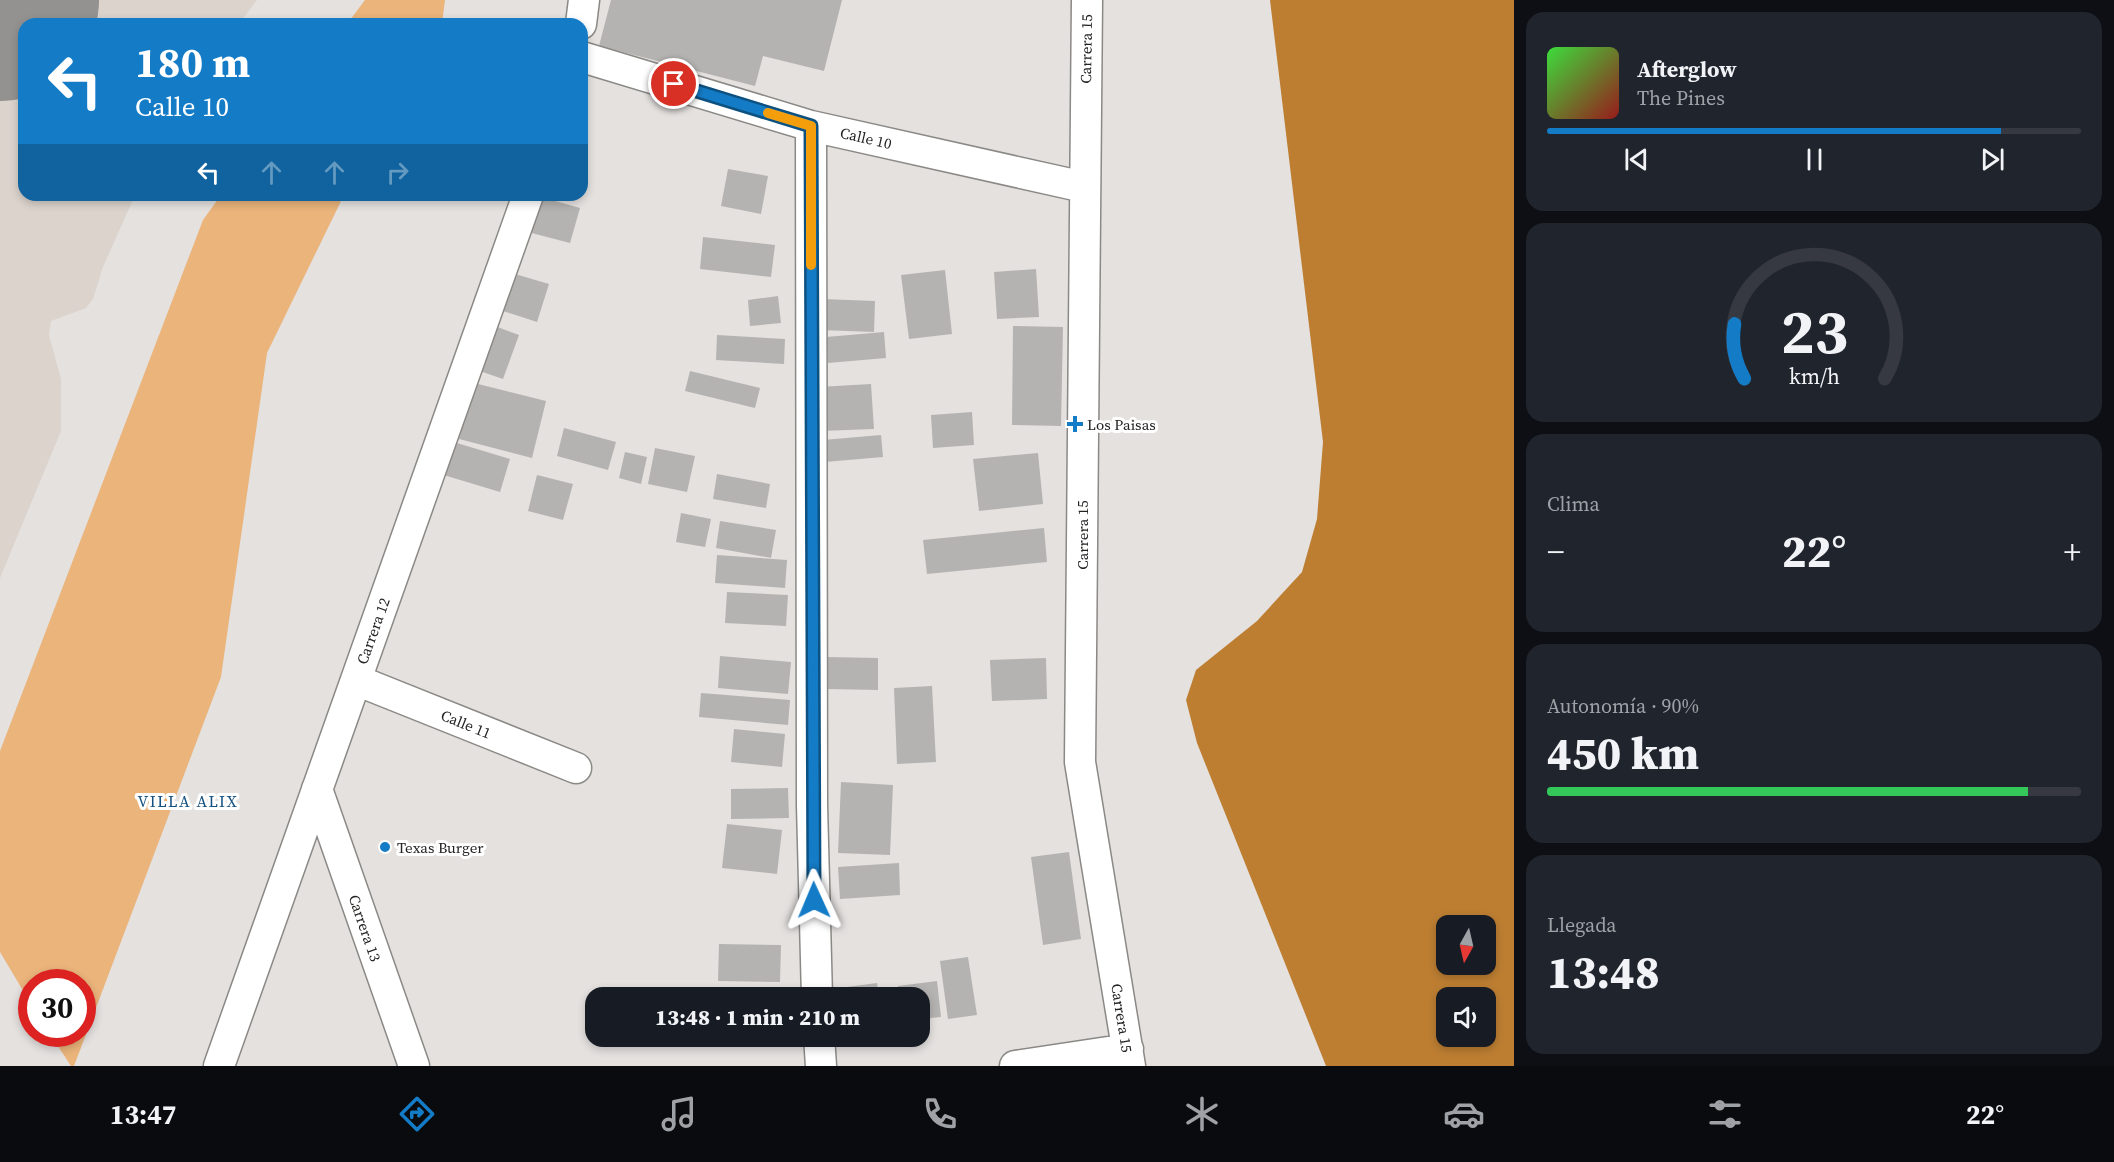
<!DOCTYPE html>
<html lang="es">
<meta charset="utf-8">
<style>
:root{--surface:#171b24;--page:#20242c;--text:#f1f3f6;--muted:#9ea1a6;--line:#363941;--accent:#147cc7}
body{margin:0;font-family:"Source Serif 4",serif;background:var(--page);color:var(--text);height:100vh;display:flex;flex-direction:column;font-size:22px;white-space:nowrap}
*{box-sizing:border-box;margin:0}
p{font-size:20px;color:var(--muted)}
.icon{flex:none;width:33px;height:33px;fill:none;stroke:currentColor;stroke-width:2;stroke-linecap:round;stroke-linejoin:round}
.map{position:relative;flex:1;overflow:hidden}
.details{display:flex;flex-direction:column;gap:12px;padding:12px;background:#0d0f14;width:600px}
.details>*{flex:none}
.banner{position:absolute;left:18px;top:18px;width:570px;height:183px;border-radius:18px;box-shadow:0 3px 9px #0003;background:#147cc7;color:#fff;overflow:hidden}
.needle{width:39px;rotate:188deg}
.tools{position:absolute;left:1436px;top:915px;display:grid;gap:12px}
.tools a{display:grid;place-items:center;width:60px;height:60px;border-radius:12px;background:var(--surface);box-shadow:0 3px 9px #0003;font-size:30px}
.speed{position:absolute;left:18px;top:969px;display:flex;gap:12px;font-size:30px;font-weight:700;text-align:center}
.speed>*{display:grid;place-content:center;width:78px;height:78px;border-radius:50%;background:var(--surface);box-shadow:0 3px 9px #0003;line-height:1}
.speed .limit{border:9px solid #d22;background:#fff;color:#111}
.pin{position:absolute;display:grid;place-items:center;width:51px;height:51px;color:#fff;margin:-26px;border:3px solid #fff;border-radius:50%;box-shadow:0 2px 6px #0007}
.me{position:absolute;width:66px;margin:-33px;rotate:359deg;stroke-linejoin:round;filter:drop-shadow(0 0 4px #0008)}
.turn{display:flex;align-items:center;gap:21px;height:126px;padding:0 18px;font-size:27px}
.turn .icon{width:78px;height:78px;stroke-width:2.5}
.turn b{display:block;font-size:42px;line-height:51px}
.lanes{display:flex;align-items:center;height:57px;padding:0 18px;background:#0003;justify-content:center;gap:30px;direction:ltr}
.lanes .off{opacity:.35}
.big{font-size:45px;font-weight:800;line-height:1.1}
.details .card{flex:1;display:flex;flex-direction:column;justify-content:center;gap:9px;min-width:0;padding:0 21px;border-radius:18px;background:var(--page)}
.details .dial{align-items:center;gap:0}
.dial svg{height:156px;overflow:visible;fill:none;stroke:var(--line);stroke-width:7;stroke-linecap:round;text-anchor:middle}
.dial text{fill:var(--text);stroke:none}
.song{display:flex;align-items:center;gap:18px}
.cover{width:72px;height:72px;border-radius:9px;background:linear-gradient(135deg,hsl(120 70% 55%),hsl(0 70% 35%))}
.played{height:6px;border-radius:3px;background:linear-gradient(90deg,var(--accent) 85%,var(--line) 85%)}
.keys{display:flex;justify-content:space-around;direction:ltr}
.heat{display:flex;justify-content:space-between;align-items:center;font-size:33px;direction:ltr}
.charge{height:9px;border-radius:4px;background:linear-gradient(90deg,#34c759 90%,var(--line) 0)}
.trip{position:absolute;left:585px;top:987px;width:345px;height:60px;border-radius:18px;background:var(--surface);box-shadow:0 3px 9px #0003;font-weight:800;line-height:60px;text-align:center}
.dock{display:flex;height:96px;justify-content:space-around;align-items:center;background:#090b0e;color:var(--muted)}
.dock .icon{width:42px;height:42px}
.dock .on{color:var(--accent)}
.dock b{font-size:27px;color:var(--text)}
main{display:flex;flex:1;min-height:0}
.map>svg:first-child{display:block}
</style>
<main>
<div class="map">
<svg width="1514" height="1066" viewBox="0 0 1514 1066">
<rect width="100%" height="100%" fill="#e4e1df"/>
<path fill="#dbd3cc" d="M 0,0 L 257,0 L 239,24 L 24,24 L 24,195 L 135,195 L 103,267 L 93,299 L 86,308 L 51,321 L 49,335 L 61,379 L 61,431 L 0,578 Z"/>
<path fill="#eab47b" d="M 365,0 L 445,0 L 442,24 L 347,24 Z
M 221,195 L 344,195 L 267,353 L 221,677 L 74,1066 L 71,1066 L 50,1034 L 82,1034 L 82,982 L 32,982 L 31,1004 L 0,952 L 0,751 L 203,220 Z"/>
<path fill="#bd7e32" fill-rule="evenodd" d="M 1270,0 L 1514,0 L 1514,1066 L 1326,1066 L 1197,743 L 1186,700 L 1196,670 L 1257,621 L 1302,572 L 1317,519 L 1323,442 ZM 1446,926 L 1485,926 L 1485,964 L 1446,964 ZM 1446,998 L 1485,998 L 1485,1036 L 1446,1036 Z"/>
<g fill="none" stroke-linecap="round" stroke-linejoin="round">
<path stroke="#949290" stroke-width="194" d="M 0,4 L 2,0"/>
</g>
<path fill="#b5b3b1" d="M 611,0 L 842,0 L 824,71 L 763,56 L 755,86 L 599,46 Z
M 728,169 L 768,176 L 761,214 L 721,206 Z
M 534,195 L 580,208 L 570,243 L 524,231 Z
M 703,237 L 775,245 L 771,277 L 700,269 Z
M 1036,269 L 1039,317 L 997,319 L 994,272 Z
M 945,270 L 952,334 L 909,339 L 901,275 Z
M 515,274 L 549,284 L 537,322 L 503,311 Z
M 778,296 L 781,323 L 750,326 L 748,300 Z
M 822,299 L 875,301 L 874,332 L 820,330 Z
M 487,323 L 519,335 L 503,379 L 471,368 Z
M 1013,326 L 1063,327 L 1061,426 L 1012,425 Z
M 884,332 L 886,358 L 828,363 L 826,337 Z
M 717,335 L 785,339 L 784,364 L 716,360 Z
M 690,371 L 760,388 L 755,408 L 685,391 Z
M 474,383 L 546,401 L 532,458 L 459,439 Z
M 871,384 L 874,429 L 820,431 L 818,387 Z
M 972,412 L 974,445 L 933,448 L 931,415 Z
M 564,428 L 616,442 L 608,470 L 557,456 Z
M 881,435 L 883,457 L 825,462 L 823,440 Z
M 447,440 L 510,459 L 500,492 L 437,473 Z
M 655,448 L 695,456 L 687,492 L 648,484 Z
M 625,452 L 647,457 L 641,484 L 619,478 Z
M 1038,453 L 1043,504 L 979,511 L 973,459 Z
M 717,474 L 770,484 L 766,508 L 713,499 Z
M 537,475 L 573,484 L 563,520 L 528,511 Z
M 681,513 L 711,519 L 705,547 L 676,542 Z
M 720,521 L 776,530 L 771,558 L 716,548 Z
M 1044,528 L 1047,562 L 927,574 L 923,540 Z
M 717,555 L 787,560 L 785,588 L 715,583 Z
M 727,592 L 788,595 L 786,626 L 725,623 Z
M 720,656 L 791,662 L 788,694 L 718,688 Z
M 827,657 L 878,658 L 878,690 L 827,689 Z
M 1046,658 L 1047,699 L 992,701 L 990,660 Z
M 932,686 L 936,762 L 897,764 L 894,688 Z
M 701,693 L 790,700 L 788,725 L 699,717 Z
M 734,729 L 785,734 L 782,767 L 731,762 Z
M 841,782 L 893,785 L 890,855 L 838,853 Z
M 788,788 L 789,818 L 731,819 L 731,789 Z
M 727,824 L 782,830 L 777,874 L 722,868 Z
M 1069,852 L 1081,939 L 1043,945 L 1031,857 Z
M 899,863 L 900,895 L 840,899 L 838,867 Z
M 719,944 L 781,945 L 780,982 L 718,981 Z
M 968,957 L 977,1015 L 948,1019 L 940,961 Z
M 937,981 L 941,1017 L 920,1019 L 920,998 L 899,998 L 898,986 Z
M 877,983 L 879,998 L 833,998 L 832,989 Z"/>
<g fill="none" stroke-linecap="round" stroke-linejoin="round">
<g stroke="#8b8986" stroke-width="33">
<path id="street" d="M 1087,0 L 1080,762 L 1130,1066
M 581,24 L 584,0
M 582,57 L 811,126 L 1084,187
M 811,126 L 812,805 L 817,998
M 356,680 L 576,768
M 317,789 L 414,1066
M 819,1036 L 821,1066
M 219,1066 L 528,195
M 1015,1066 L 1128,1049"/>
</g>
<use href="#street" stroke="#fff" stroke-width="30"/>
</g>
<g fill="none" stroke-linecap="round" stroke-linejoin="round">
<g stroke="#0d5181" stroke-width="15">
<path id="route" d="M 674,84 L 811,126 L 814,900"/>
</g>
<use href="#route" stroke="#147cc7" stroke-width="10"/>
<path stroke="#f59e0b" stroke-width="10" d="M 768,113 L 811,126 L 811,265"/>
</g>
<g fill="#147cc7" stroke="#fff" stroke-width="2">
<path d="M1072 415h6v6h6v6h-6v6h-6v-6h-6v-6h6z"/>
<circle cx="385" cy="847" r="6"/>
</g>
<g text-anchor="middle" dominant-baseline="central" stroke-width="6" stroke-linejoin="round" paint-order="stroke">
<g font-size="15" fill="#242322" stroke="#fff">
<text transform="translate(1086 49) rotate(-89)">Carrera 15</text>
<text transform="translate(866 138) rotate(13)">Calle 10</text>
<text transform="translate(1082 535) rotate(-90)">Carrera 15</text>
<text transform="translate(373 631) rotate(-70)">Carrera 12</text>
<text transform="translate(466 724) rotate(22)">Calle 11</text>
<text transform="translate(365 928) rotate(71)">Carrera 13</text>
<text transform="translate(1122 1018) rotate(81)">Carrera 15</text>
</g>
<g font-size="15" fill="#242322" stroke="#fff" text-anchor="start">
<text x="1087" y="424">Los Paisas</text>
<text x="397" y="847">Texas Burger</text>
</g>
<g font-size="16" letter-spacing="1.5" fill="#135181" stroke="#fff">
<text x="188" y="801">VILLA ALIX</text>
</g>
</g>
</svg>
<div class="tools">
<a><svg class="needle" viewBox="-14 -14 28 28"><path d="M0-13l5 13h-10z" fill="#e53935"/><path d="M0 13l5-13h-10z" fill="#9ea1a6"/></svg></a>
<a><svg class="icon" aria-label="sound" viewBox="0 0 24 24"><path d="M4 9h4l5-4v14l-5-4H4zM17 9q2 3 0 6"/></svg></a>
</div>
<div class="speed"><div class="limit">30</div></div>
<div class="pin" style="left:674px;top:84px;background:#d93025"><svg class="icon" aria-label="arrive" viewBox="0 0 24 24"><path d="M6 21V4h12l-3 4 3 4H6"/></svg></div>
<svg class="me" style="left:814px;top:900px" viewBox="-20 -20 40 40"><path d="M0-17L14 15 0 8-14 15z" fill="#147cc7" stroke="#fff" stroke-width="4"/></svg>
<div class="trip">13:48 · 1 min · 210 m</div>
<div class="banner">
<div class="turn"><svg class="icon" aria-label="left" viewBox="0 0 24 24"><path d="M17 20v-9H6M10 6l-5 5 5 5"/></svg><div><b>180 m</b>Calle 10</div></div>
<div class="lanes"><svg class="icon" aria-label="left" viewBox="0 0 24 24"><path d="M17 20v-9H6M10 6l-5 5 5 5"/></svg><svg class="icon off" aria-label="ahead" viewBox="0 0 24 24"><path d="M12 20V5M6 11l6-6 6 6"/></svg><svg class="icon off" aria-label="ahead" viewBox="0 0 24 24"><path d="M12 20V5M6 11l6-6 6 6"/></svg><svg class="icon off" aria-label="right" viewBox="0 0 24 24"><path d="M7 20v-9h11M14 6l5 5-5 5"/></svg></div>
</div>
</div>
<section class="details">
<div class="card">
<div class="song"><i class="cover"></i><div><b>Afterglow</b><p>The Pines</p></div></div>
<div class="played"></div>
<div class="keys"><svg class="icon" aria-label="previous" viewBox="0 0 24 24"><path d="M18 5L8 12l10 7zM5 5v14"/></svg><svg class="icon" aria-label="pause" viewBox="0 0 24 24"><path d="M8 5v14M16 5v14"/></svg><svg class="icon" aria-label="next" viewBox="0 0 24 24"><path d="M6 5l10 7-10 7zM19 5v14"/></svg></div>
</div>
<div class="card dial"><svg viewBox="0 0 100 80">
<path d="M14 69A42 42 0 1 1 86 69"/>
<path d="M14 69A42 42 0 0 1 9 41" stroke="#147cc7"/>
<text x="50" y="56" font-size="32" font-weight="700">23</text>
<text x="50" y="72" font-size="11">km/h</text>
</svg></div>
<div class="card"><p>Clima</p>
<div class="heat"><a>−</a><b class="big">22°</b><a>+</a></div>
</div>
<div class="card"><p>Autonomía · 90%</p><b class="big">450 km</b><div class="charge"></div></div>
<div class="card"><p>Llegada</p><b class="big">13:48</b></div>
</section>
</main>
<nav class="dock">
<b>13:47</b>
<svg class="icon on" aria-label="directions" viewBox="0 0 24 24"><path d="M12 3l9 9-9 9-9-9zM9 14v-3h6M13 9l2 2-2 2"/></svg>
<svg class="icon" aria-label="music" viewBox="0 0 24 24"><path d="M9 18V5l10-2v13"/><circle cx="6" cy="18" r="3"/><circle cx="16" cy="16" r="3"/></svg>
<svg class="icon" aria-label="phone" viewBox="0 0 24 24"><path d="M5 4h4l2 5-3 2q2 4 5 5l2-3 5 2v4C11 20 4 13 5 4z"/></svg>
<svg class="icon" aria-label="climate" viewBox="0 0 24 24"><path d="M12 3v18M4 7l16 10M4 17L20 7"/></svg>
<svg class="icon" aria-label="car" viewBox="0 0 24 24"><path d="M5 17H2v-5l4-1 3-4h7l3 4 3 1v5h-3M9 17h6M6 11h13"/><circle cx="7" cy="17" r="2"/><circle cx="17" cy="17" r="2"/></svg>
<svg class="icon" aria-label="filters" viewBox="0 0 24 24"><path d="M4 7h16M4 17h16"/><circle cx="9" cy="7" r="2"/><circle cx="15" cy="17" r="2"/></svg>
<b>22°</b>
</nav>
